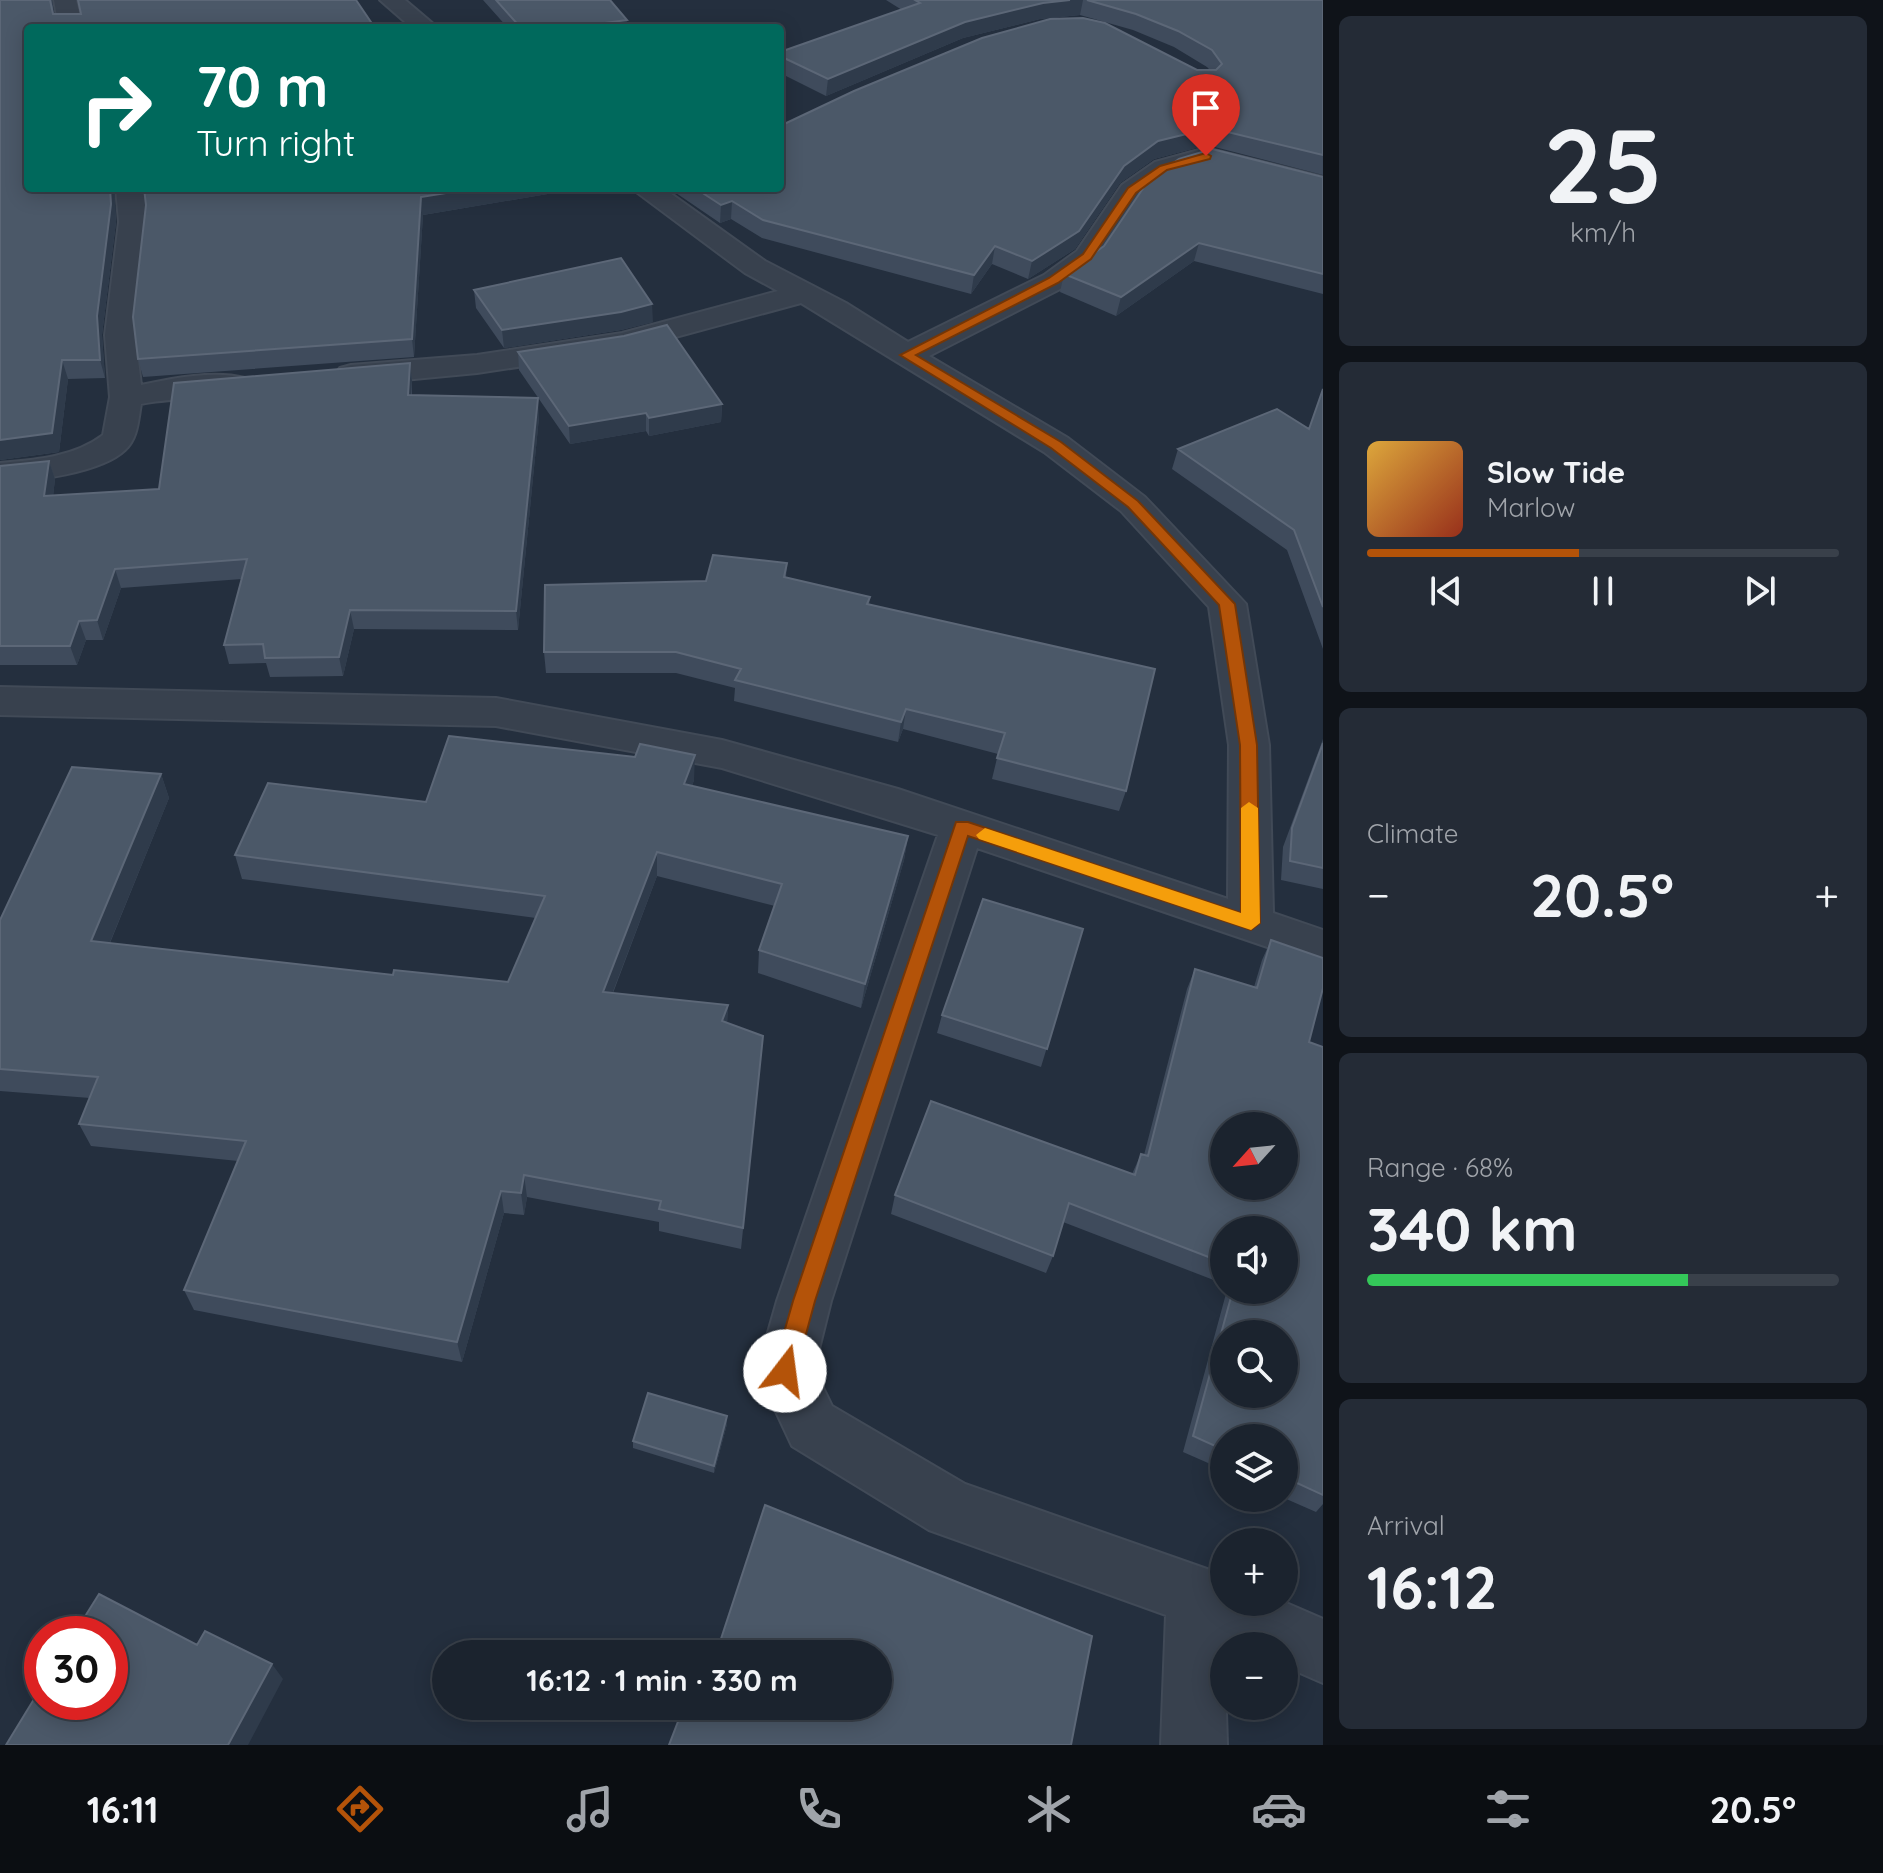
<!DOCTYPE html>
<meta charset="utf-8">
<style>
:root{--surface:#1b232e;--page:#242b36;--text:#f1f3f6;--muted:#a0a4aa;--line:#39404a;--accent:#b45309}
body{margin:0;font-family:Quicksand,sans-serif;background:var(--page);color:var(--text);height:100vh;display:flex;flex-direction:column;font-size:30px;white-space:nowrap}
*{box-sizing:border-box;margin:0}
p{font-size:26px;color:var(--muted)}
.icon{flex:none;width:44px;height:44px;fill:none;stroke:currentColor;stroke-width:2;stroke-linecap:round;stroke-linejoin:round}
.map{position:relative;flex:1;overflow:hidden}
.drawer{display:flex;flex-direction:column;gap:16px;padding:16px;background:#0f1319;width:560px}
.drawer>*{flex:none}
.top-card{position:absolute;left:24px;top:24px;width:760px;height:168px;border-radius:8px;box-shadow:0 4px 20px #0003,0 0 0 2px var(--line);background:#00695c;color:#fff;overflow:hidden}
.needle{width:52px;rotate:243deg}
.tools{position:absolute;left:1210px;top:1112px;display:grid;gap:16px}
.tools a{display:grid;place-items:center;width:88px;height:88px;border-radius:50%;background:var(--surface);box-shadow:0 4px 20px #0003,0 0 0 2px var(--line);font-size:40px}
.speed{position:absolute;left:24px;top:1616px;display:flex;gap:16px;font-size:40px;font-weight:700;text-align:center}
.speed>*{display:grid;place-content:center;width:104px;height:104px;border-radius:50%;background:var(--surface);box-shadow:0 4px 20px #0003,0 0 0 2px var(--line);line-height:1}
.speed .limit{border:12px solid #d22;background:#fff;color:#111}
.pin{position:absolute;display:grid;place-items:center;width:68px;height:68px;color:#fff;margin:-82px -34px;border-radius:50% 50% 50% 0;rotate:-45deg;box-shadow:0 0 8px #0007}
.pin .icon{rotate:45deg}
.me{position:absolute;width:88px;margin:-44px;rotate:15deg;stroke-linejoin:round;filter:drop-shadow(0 0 6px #0008)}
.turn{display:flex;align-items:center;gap:28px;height:168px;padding:0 40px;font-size:36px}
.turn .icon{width:104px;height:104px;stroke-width:2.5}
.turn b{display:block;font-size:56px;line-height:68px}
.big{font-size:60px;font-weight:700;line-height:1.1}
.drawer .tile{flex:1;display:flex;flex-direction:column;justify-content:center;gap:12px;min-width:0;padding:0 28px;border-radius:12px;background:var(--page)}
.drawer .dial{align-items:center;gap:0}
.dial b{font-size:104px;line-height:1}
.song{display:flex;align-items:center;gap:24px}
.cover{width:96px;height:96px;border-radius:12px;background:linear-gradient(135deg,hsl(40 70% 55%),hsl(10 70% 35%))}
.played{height:8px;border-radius:4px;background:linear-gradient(90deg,var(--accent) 45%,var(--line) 45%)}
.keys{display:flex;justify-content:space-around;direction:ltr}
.heat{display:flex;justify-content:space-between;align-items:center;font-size:44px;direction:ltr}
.charge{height:12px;border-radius:6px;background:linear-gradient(90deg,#34c759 68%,var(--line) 0)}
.trip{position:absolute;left:432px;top:1640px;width:460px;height:80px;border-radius:40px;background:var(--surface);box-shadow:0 4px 20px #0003,0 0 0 2px var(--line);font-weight:700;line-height:80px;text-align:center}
.tabs{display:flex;height:128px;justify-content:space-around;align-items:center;background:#0b0e12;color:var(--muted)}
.tabs .icon{width:56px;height:56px}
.tabs .current{color:var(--accent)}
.tabs b{font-size:36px;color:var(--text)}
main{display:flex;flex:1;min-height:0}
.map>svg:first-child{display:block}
</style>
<main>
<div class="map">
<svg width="1323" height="1745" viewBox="0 0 1323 1745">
<rect width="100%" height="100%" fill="#242f3e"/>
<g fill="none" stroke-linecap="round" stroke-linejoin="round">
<g stroke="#414a57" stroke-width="4">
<path id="street" d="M 54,0 L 76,0 L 83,28 L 59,28 Z
M 380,0 L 405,0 L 438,28 L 412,28 Z
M 1206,148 L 1323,177 L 1323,193 L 1207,164 L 1173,174 L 1142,197 L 1097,263 L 1064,287 L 929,356 L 1068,438 L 1145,497 L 1246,604 L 1269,745 L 1273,913 L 1323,930 L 1323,966 L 977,848 L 831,1301 L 814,1369 L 832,1406 L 965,1484 L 1224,1575 L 1224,1602 L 1284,1602 L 1323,1619 L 1323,1683 L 1284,1666 L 1284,1646 L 1240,1646 L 1228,1640 L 1228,1646 L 1224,1646 L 1227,1745 L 1161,1745 L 1166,1615 L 929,1530 L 792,1446 L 757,1371 L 777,1301 L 938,835 L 722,768 L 496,726 L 0,715 L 0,687 L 496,698 L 722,740 L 898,789 L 1228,899 L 1229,745 L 1209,607 L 1121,511 L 1044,452 L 801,303 L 624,351 L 477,373 L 351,385 L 340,382 L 335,375 L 340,368 L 351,365 L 477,355 L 622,333 L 778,291 L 745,273 L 631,188 L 663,188 L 765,261 L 846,303 L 908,342 L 1044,275 L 1077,251 L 1122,185 L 1155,162 Z
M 116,188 L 144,188 L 147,222 L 135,335 L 141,385 C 173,378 214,370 245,378 L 250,385 L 245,392 C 212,400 175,397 141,404 C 138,420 138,438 125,450 C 101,473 33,481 0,483 L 0,463 C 35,460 74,457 103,435 L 110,397 L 105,335 L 119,222 Z"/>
</g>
<use href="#street" fill="#38414e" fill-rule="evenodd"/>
</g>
<path fill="#3f4b5c" d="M 0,0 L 52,0 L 54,14 L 81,14 L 78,0 L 356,0 L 375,28 L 28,28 L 28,188 L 114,188 L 116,222 L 102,335 L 105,378 L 68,379 L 59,452 L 0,460 Z
M 483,0 L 610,0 L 627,28 L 508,28 Z
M 886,0 L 1323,0 L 1323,175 L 1207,145 L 1154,159 L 1120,183 L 1075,249 L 1028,279 L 992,264 L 971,294 L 762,238 L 731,219 L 720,223 L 676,193 L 676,188 L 780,188 L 1197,70 L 1210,70 L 1207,67 L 1174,47 L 1133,30 L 1080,15 L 1040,19 L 963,38 L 826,96 L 780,73 L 780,52 L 902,10 Z
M 1323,177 L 1323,294 L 1194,261 L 1116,316 L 1060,292 L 1064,274 Z
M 577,189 L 423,215 L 414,357 L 143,377 L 138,359 L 146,205 Z
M 474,290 L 653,322 L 621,330 L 504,348 L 476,308 Z
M 518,352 L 722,404 L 721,422 L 649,436 L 646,431 L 570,444 L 519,370 Z
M 410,363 L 412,381 L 412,396 L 539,417 L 518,630 L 354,629 L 343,676 L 270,677 L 266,663 L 229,664 L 224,645 L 242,579 L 121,588 L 103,640 L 86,640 L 77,665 L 0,665 L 0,466 L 49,461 L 55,479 L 53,496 L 159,489 Z
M 1323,389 L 1323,649 L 1287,550 L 1172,469 L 1178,449 L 1309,429 Z
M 787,563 L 786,577 L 870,597 L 869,605 L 1126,791 L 1119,811 L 992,779 L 998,754 L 903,729 L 898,742 L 734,701 L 735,688 L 676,673 L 546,673 L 544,652 L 706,581 Z
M 1323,739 L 1323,889 L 1281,880 L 1283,847 Z
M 161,774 L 169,798 L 110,943 L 393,975 L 508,982 L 536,918 L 242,879 L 235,855 L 426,802 L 694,780 L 692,786 L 908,836 L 904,860 L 861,1008 L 758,973 L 759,950 L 775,906 L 657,876 L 613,993 L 728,1005 L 727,1023 L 763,1036 L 741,1249 L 659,1231 L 659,1222 L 527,1197 L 524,1215 L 504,1213 L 462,1362 L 194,1310 L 184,1290 L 238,1161 L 91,1146 L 79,1124 L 90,1098 L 0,1091 L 0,920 Z
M 1083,929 L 1041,1067 L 937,1033 L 942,1015 Z
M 1271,940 L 1309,1042 L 1323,1047 L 1323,1504 L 1316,1512 L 1284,1498 L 1284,1438 L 1224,1438 L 1224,1470 L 1183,1452 L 1227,1290 L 1284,1290 L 1224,1230 L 1224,1284 L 1063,1222 L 1053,1256 L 1046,1273 L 891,1214 L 895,1195 L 1132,1174 L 1141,1154 L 1144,1155 L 1187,989 L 1195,969 L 1254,987 L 1262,960 Z
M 727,1416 L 727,1424 L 714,1473 L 633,1448 L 633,1441 Z"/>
<path fill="#2f3b4b" d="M 1070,0 L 1083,0 L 1080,15 L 1040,19 L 963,38 L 826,96 L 828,79 L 965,22 L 1043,3 Z
M 627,20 L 627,28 L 568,28 Z
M 1211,128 L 1207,145 L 1154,159 L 1120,183 L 1075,249 L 1028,279 L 1032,261 L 1124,166 L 1158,141 Z
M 110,188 L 114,188 L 116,222 L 102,335 L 105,378 L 100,360 L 97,316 Z
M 477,188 L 577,188 L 577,189 L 423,215 L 414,357 L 412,339 L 421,197 Z
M 732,201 L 731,219 L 720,223 L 721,205 Z
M 1199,243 L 1194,261 L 1116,316 L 1121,297 Z
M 995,246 L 992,264 L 971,294 L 974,275 Z
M 652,304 L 653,322 L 621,330 L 504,348 L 502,330 Z
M 62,360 L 68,379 L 59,452 L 0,460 L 0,440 Z
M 410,363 L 412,381 L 410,414 L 408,395 Z
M 538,398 L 539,417 L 518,630 L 516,611 Z
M 722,404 L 721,422 L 649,436 L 649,418 Z
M 646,413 L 646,431 L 570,444 L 569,426 Z
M 49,461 L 55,479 L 51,515 L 44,496 Z
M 115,569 L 121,588 L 103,640 L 97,620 Z
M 350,610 L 354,629 L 343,676 L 339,657 Z
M 79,621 L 86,640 L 77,665 L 70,646 Z
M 906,709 L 903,729 L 898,742 L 901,722 Z
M 695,755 L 694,780 L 684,808 L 684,784 Z
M 161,774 L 169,798 L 101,964 L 91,941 Z
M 908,836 L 904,860 L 861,1008 L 865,984 Z
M 657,852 L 657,876 L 604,1015 L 603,992 Z
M 728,1005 L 727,1028 L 722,1021 Z
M 524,1175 L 527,1197 L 524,1215 L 521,1193 Z
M 501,1191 L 504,1213 L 462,1362 L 457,1342 Z
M 727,1416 L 727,1424 L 714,1473 L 714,1466 Z
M 272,1664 L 283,1679 L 248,1745 L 228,1745 Z"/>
<path fill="#4b5868" stroke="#5c6777" stroke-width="2" fill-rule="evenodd" d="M 0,0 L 50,0 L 53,14 L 81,14 L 78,0 L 356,0 L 375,28 L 28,28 L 28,188 L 110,188 L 111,204 L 97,316 L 100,360 L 62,360 L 52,433 L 0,440 Z
M 496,0 L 610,0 L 627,20 L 568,28 L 521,28 Z
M 915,0 L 1070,0 L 1043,3 L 965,22 L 828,79 L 780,56 L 780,52 L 920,3 Z
M 1087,0 L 1323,0 L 1323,155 L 1211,128 L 1158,141 L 1124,166 L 1079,231 L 1032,261 L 995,246 L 974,275 L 763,220 L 732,201 L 721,205 L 695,188 L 780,188 L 780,126 L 854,91 L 982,38 L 1050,19 L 1083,18 L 1105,23 L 1197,70 L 1216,70 L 1222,64 L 1212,50 L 1178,31 L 1136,14 Z
M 1212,149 L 1323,177 L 1323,274 L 1199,243 L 1121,297 L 1064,274 L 1104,246 L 1148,181 L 1179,159 Z
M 144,188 L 477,188 L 421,197 L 412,339 L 138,359 L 133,317 L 146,205 Z
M 621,258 L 652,304 L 621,312 L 502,330 L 474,290 Z
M 667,325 L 722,404 L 649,418 L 646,413 L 569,426 L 518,352 L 624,336 Z
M 410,363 L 408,395 L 538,398 L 516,611 L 350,610 L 339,657 L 265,658 L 263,644 L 224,645 L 247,559 L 115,569 L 97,620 L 79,621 L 70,646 L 0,646 L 0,466 L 49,461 L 44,496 L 159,489 L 174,383 Z
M 1323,389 L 1323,607 L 1294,530 L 1178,449 L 1277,409 L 1309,429 Z
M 713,555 L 787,563 L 784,577 L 870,597 L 867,604 L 1155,669 L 1126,791 L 997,758 L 1005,733 L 906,709 L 901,722 L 735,680 L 741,669 L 676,652 L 544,652 L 545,585 L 706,581 Z
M 449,736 L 635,757 L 640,744 L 695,755 L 684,784 L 908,836 L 865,984 L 759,950 L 782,884 L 657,852 L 603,992 L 728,1005 L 722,1021 L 763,1036 L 743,1228 L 659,1209 L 661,1201 L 524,1175 L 521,1193 L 501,1191 L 457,1342 L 184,1290 L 246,1141 L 79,1124 L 98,1077 L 0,1069 L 0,920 L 72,767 L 161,774 L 91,941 L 393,975 L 394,970 L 508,982 L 545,896 L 235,855 L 268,783 L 426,802 Z
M 1323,743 L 1323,868 L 1290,861 L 1292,828 Z
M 983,899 L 1083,929 L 1047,1049 L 942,1015 Z
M 1271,940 L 1323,958 L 1323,988 L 1309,1042 L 1323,1047 L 1323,1495 L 1284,1477 L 1284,1438 L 1224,1438 L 1224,1450 L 1193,1436 L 1233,1290 L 1284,1290 L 1284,1230 L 1224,1230 L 1224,1263 L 1069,1203 L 1053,1256 L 895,1195 L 931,1101 L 1135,1175 L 1141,1154 L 1148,1156 L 1195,969 L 1257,988 ZM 1224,1126 L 1284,1126 L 1284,1186 L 1224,1186 ZM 1224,1334 L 1284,1334 L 1284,1394 L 1224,1394 Z
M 648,1393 L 727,1416 L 714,1466 L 633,1441 Z
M 765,1505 L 1092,1636 L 1071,1745 L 669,1745 L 684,1706 L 878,1706 L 878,1654 L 716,1654 Z
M 99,1594 L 197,1645 L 205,1631 L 272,1664 L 228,1745 L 6,1745 L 42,1686 L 42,1702 L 110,1702 L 110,1634 L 74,1634 Z"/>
<path fill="#b45309" stroke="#753606" stroke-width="2" d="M 1206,153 L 1211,156 L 1210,159 L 1167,170 L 1136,193 L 1091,259 L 1058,283 L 916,355 L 1061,442 L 1138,501 L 1235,604 L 1257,745 L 1260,923 L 1251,930 L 968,836 L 815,1301 L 796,1371 L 793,1379 L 785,1383 L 777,1379 L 773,1371 L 793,1301 L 956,822 L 968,822 L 1241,913 L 1240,745 L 1219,605 L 1128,507 L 1051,448 L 900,355 L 1049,278 L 1083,254 L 1128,188 L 1160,166 Z"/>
<path fill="#f59e0b" d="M 1249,802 L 1258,808 L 1260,923 L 1251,930 L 979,839 L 976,835 L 985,828 L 1241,913 L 1241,808 Z"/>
</svg>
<div class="tools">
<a><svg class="needle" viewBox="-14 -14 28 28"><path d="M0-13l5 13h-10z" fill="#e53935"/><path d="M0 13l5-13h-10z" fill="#a0a4aa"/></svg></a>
<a><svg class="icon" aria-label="sound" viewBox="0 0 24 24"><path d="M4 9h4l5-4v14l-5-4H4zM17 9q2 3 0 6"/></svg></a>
<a><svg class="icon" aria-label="search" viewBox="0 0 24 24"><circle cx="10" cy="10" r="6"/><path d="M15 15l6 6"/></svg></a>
<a><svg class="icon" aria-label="layers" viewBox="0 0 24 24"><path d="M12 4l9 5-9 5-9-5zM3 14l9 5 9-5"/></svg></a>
<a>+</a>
<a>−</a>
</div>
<div class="speed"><div class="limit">30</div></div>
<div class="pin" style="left:1206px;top:156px;background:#d93025"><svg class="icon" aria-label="arrive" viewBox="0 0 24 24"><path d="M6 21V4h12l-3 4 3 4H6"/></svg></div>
<svg class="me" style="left:785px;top:1371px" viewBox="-20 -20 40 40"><circle r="19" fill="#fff"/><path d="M0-13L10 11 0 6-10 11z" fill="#b45309"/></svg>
<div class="trip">16:12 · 1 min · 330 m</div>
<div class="top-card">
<div class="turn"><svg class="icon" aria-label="right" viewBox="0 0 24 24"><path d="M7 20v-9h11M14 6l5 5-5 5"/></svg><div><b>70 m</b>Turn right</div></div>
</div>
</div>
<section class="drawer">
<div class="tile dial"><b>25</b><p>km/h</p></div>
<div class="tile">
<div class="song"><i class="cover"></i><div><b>Slow Tide</b><p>Marlow</p></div></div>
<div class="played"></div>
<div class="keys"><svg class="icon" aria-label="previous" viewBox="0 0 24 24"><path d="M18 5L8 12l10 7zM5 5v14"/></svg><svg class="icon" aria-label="pause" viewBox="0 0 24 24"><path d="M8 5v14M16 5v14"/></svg><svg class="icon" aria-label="next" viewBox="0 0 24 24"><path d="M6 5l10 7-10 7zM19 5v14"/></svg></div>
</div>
<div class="tile"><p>Climate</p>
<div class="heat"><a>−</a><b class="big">20.5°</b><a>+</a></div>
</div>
<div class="tile"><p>Range · 68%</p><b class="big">340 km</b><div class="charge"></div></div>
<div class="tile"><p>Arrival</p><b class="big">16:12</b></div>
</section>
</main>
<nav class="tabs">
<b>16:11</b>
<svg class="icon current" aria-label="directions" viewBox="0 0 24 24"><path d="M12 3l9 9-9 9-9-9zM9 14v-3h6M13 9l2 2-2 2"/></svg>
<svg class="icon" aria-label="music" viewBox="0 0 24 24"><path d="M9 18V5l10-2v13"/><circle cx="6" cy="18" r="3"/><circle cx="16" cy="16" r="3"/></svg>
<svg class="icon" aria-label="phone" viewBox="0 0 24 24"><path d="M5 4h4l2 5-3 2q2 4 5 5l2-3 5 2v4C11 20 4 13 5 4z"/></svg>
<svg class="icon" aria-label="climate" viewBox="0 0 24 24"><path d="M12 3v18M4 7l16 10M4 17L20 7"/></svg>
<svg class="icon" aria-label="car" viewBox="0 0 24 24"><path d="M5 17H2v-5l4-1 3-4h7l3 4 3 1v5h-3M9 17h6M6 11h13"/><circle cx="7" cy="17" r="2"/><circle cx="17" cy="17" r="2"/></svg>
<svg class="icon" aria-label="filters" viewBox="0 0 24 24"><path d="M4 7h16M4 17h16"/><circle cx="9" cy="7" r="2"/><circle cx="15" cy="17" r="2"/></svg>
<b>20.5°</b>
</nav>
